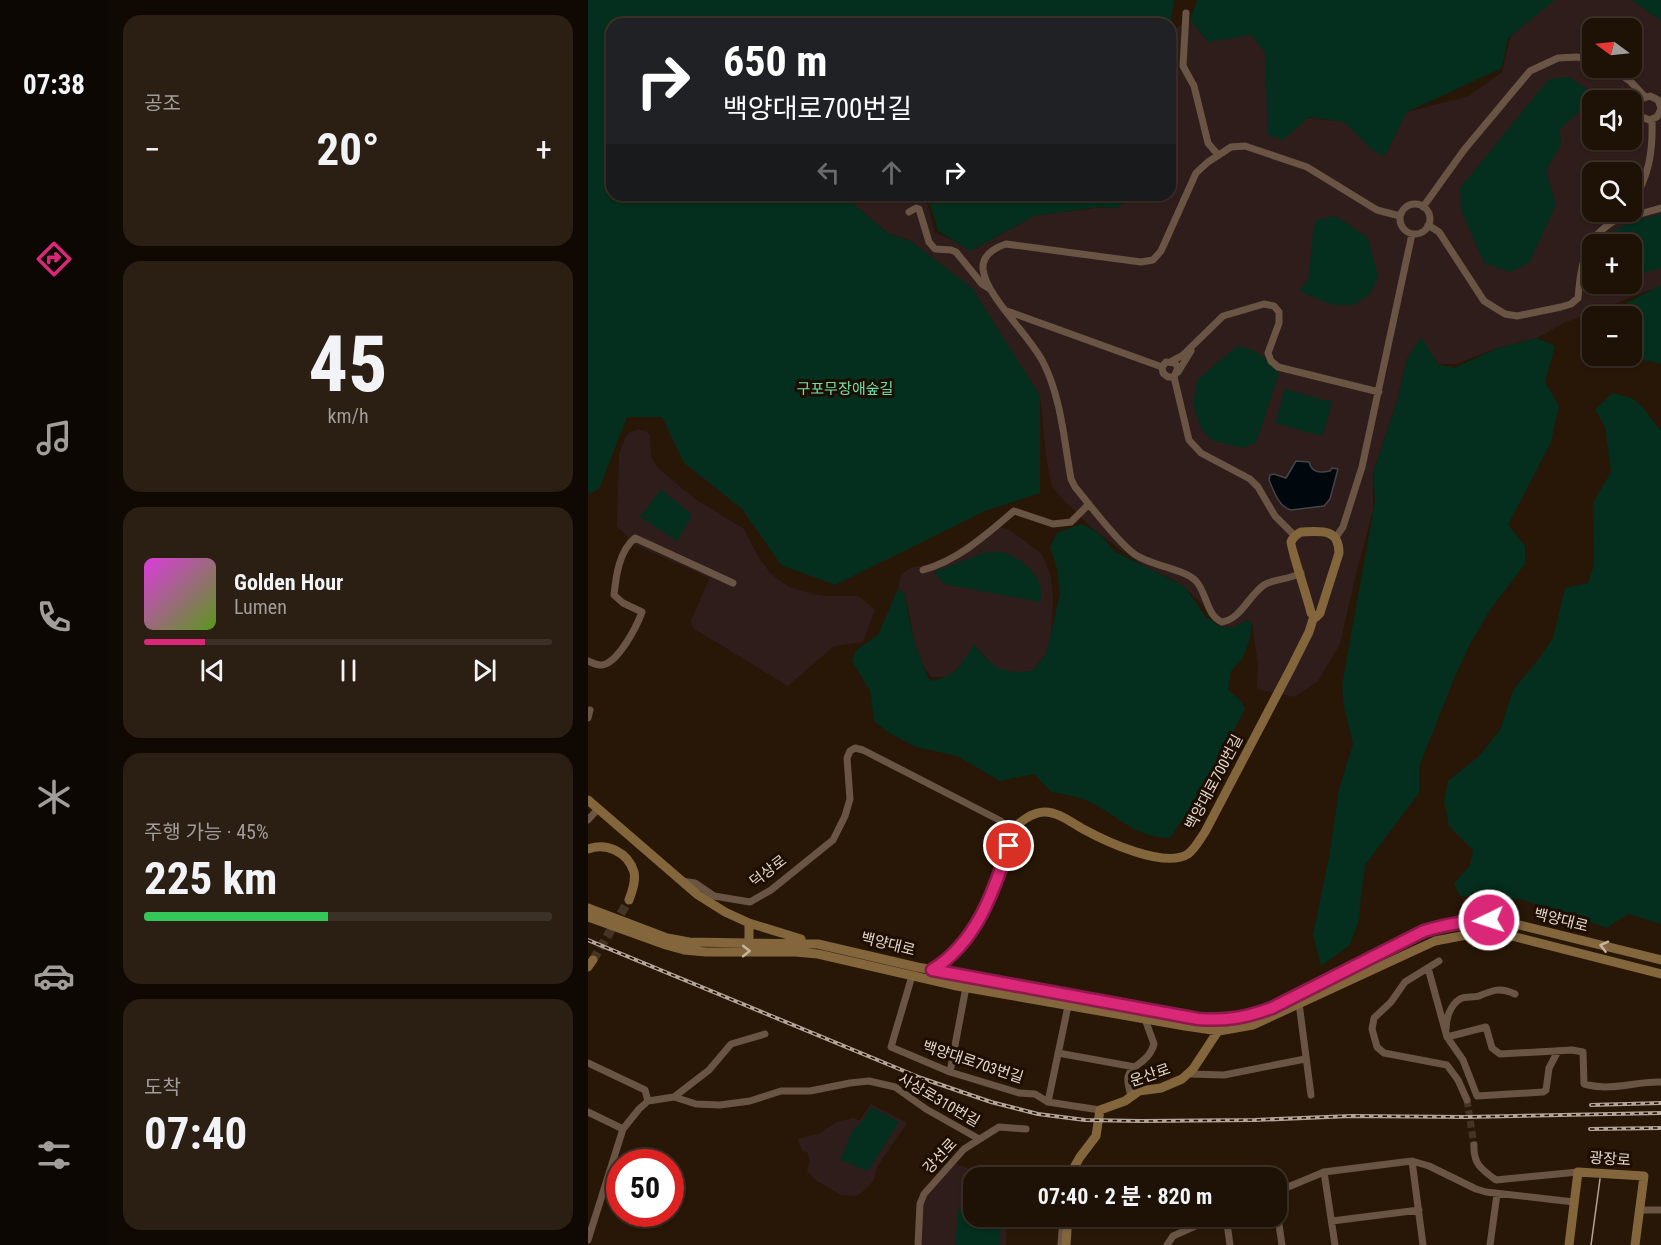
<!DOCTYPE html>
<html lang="ko">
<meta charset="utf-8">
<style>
:root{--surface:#1e1105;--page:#2b1f13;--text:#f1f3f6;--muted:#a19d9a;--line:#3c3127;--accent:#db2777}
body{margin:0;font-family:"Roboto Condensed","Noto Sans KR",sans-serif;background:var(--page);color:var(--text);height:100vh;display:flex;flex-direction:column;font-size:22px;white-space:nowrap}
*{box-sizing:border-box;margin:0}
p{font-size:20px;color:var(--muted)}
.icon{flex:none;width:33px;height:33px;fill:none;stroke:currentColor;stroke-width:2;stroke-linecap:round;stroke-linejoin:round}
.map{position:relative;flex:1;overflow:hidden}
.details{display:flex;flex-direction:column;gap:15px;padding:15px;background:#100903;width:480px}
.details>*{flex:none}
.hud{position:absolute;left:18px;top:18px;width:570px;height:183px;border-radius:18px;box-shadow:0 2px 4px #0004,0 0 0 2px var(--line);background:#202124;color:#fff;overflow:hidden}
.needle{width:39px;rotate:285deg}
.tools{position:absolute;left:994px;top:18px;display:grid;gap:12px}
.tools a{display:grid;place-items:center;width:60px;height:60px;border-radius:12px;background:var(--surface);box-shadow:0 2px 4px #0004,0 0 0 2px var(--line);font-size:30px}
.speed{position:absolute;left:18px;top:1149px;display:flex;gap:12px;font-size:30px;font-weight:700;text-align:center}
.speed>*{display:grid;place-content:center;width:78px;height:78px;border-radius:50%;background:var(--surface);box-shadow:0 2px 4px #0004,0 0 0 2px var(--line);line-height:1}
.speed .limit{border:9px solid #d22;background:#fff;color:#111}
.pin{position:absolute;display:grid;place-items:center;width:51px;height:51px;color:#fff;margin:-26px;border:3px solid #fff;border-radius:50%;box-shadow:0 2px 6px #0007}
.me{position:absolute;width:66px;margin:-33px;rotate:266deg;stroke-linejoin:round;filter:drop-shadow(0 0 4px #0008)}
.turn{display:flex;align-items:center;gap:21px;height:126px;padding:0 18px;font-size:27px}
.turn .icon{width:78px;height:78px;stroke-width:2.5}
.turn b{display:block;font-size:42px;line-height:51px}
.lanes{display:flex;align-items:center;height:57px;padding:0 18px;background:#0003;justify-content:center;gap:30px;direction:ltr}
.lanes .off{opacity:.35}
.big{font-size:45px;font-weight:700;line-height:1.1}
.details .tile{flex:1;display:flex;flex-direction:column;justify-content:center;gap:9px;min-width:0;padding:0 21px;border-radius:18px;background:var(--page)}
.details .dial{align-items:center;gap:0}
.dial b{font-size:78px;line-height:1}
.song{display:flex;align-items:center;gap:18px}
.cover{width:72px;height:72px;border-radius:9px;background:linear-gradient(135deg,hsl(300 70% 55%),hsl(90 70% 35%))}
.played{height:6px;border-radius:3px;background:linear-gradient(90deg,var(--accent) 15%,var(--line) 15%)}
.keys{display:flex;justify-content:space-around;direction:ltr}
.heat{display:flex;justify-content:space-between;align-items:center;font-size:33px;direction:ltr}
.charge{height:9px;border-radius:4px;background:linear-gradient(90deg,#34c759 45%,var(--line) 0)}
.trip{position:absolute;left:375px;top:1167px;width:324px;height:60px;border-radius:18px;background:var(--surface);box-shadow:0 2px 4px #0004,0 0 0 2px var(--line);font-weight:700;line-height:60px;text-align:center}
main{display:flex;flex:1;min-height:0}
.menu{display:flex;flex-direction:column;width:108px;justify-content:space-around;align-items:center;background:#0c0702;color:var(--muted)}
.menu .icon{width:42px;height:42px}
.menu .active{color:var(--accent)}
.menu b{font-size:27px;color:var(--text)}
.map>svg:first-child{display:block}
</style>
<main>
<nav class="menu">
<b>07:38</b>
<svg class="icon active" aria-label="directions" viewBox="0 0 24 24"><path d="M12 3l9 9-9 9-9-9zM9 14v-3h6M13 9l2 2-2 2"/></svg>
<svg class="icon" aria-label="music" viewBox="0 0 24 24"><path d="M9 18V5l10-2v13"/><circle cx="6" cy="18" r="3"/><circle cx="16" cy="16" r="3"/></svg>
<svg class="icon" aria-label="phone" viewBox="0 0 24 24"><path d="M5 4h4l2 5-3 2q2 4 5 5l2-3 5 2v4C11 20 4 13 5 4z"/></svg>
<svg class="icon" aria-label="climate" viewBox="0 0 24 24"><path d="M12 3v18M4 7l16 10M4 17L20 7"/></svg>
<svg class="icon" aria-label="car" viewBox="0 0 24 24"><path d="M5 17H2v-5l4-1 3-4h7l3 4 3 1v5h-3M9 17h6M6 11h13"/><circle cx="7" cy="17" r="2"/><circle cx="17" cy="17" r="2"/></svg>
<svg class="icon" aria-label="filters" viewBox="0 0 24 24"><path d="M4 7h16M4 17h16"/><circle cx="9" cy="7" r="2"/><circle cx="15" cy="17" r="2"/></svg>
</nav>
<section class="details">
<div class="tile"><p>공조</p>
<div class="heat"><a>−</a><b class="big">20°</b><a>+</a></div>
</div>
<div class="tile dial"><b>45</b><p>km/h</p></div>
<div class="tile">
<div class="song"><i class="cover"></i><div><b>Golden Hour</b><p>Lumen</p></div></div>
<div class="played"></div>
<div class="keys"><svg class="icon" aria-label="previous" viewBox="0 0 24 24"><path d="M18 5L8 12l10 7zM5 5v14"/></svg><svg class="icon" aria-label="pause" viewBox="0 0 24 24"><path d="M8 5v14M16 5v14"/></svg><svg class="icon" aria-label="next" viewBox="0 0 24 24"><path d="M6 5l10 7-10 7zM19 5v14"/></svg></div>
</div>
<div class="tile"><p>주행 가능 · 45%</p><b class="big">225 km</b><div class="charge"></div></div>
<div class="tile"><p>도착</p><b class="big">07:40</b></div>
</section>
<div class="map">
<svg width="1073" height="1245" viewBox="0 0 1073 1245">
<rect width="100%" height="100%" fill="#281707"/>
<path fill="#2f1d1c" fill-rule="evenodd" d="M 966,0 L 1044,0 L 1073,21 L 1073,286 L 976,323 L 949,338 L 907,349 L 868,364 L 850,364 L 833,338 L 819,359 L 809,402 L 785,473 L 785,512 L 768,573 L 752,644 L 730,681 L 706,697 L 669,689 L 670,664 L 664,623 L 659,620 L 644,629 L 631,626 L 612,602 L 599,590 L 584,579 L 559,568 L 530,548 L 504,528 L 475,500 L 464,486 L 459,463 L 452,396 L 324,241 L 299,233 L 255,195 L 337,195 L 347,233 L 386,249 L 446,216 L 507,208 L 529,208 L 546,195 L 582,195 L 582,41 L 588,28 L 602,20 L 620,42 L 663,29 L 678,47 L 703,124 L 721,118 L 756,122 L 782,148 L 819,112 L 881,96 L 914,72 L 923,35 ZM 1005,28 L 1044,28 L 1044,68 L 1005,68 ZM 1005,100 L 1044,100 L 1044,140 L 1005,140 ZM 1005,172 L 1044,172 L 1044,212 L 1005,212 ZM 1005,244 L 1044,244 L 1044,284 L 1005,284 Z
M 50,429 L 59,432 L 62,435 L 63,457 L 71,469 L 107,499 L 156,529 L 171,558 L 183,574 L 201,587 L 225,594 L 238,596 L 270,596 L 287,610 L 275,642 L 246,646 L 200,686 L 105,628 L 103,620 L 122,578 L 47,545 L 29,526 L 31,454 L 37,438 L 41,433 Z
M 406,524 L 423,531 L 454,554 L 463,576 L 465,600 L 463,636 L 458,654 L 444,671 L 423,673 L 407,668 L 386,645 L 377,660 L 361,677 L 343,677 L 335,666 L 327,644 L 317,594 L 310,589 L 313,575 L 322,568 L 344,563 L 365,553 Z
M 283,1104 L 319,1123 L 289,1167 L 286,1180 L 277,1190 L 268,1196 L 253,1195 L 229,1181 L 219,1171 L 222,1162 L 219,1152 L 214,1151 L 210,1139 L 232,1133 L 249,1122 L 266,1118 L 271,1121 Z
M 366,1163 L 381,1169 L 421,1177 L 386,1178 L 386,1216 L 419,1217 L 418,1245 L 331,1245 L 334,1204 L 337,1195 Z"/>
<path fill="#042e1d" d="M 0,0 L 586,0 L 582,24 L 24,24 L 24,195 L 255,195 L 299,233 L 323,241 L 384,288 L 452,396 L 452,493 L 397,511 L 247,585 L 193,565 L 154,509 L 96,463 L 74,417 L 39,417 L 11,489 L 0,494 Z
M 609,0 L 967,0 L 920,38 L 914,68 L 819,112 L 796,157 L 782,148 L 756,122 L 721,117 L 695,140 L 680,135 L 677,53 L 663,35 L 620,42 L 602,20 Z
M 1044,0 L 1073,0 L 1073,21 Z
M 981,77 L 1006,94 L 1011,100 L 1005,100 L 1005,106 L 997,107 L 972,129 L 973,144 L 958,171 L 968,205 L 941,263 L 922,272 L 896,263 L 873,210 L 872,188 L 961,79 Z
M 339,195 L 546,195 L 529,208 L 511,207 L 446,216 L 382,251 L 350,231 Z
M 1073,214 L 1073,268 L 1044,276 L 1044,244 L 1011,244 C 1026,225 1050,220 1073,214 Z
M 748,216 L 780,238 L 790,277 L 782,294 L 765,305 L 745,305 L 711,291 L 721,278 L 725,231 L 728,220 Z
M 1073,285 L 1073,364 L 1040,356 L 1044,356 L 1044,316 L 1022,316 L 1031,307 Z
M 833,337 L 850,364 L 866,368 L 907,349 L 949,338 L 967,346 L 957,382 L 971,406 L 963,442 L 920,525 L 937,546 L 937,564 L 902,610 L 882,644 L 865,681 L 831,767 L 831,793 L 777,865 L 770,923 L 762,945 L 733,966 L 725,935 L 741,857 L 751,789 L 765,744 L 756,707 L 754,685 L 787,501 L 785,473 L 809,402 L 819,359 Z
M 649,346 C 674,351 675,357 691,374 L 668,443 L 654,448 L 626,441 L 614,431 L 605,405 L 609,380 Z
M 697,389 L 744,402 L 734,436 L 687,423 Z
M 1024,393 L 1044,398 L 1056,409 L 1073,431 L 1073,924 L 1040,914 L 1019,928 L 932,899 L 872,896 L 866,884 L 882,865 L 885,850 L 861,826 L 856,801 L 860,781 L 891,756 L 912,730 L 925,690 L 950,660 L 965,638 L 977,588 L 1000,583 L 1006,565 L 1005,503 L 1023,472 L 1017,427 L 1007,410 Z
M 73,489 L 104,515 L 89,541 L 52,517 Z
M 493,524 L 501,527 L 513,535 L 526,551 L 596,586 L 617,616 L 631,626 L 644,628 L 659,620 L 664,623 L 662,639 L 654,659 L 643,671 L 640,690 L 653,701 L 657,709 L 618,784 L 582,838 C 544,837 532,816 500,801 C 488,796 476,794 463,792 L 446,774 L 412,781 L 369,756 L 328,747 L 301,733 L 286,721 L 282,691 L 264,661 L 268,650 L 290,635 L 310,589 L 317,594 C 321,624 328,653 342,681 C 368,676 373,666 386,644 C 405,669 413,674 444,671 L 458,654 L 472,594 L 469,569 L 462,547 L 469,533 Z
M 398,552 C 404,552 412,551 417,553 C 438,561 458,579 452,602 L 356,584 L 346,572 Z
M 283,1107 L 311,1122 L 280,1171 L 252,1160 L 266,1128 L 272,1124 Z
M 370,1210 L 385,1211 L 386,1216 L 413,1217 L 412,1245 L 367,1245 Z"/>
<path fill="#01080d" stroke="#444646" stroke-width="1.5" d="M 708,461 L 721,462 C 724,473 732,473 742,471 L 744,468 L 750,469 L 742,499 L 736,506 L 703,510 C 690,506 686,491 681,480 L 682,475 L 686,474 L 698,478 Z"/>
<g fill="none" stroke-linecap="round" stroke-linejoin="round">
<path stroke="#443424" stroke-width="7" stroke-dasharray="7 3.5" stroke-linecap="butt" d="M 879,1100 L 886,1145"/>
<path stroke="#443424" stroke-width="9" stroke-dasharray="9 4.5" stroke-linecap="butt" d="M 5,960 L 41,900"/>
<path stroke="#6a5544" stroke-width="7" d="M 598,13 L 595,66 L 606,86 L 620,143 L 630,155
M 1023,68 L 1043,82 L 1057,97
M 1073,108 L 1070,100 L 1062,96 L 1053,99 L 1049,108 L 1052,116 L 1061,120 L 1069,117 L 1073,109
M 1044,204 C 1061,175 1065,153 1064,120
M812 219a15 15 0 1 1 30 0a15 15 0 1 1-30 0Z
M 835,207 L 876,150 L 942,71 L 970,58 L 989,57 L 1005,60
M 321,212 L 328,208 L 331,209 L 341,242 L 347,249 L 363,250 L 368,252 L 394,284 L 402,289
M 1030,220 L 1073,208
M 840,225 L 851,232 L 896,301 L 917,314 L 929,316 L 973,307 L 983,304 L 990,298 C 992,274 995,245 1015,229 C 1023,222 1031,219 1037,212
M 419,311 L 574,367
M 584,361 L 595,355 L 635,316 L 676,304 L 686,306 L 691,312 L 691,323 L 680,353 L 683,361 L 690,367 L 791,392
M 590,372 L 603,351
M 586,377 L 580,377 L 575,373 L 574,367 L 578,362 L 587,363 L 590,368 L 586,377 L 601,440 L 613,453 L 662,479 L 670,487 L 687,516 L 707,536
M 748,537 L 755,527 L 774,467 L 824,234
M 335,570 C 371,560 399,534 426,511 L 465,524 L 483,522 L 501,504
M 713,573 C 700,580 685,579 676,585 C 661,595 653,619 634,622 C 618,615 619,593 608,581 C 595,568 561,566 545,553 C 526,538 503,506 487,487 L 483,479 C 476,440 473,397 455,362 C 441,334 398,297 395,269 C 394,255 406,248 418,244 L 553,262 L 565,260 L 573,251 L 608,173 L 620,162 L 643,147 L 657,146 L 719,167 L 789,210 L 812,216
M 0,661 C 4,663 9,665 14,665 C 30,663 49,626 54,612 L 35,603 L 26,595 C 28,576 31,551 47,538 L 145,583
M 0,718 L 2,710
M 0,820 L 10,809
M 93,881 L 107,883 L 126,896 L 162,902 L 183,890 L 245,840 L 257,816 L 262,799 L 259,758 L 262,751 L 267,748 L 275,750 L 413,821 L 421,832
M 851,961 L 817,982 L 803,1002 L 786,1018 L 784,1029 L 789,1047 L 796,1053 L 859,1065 L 870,1080 L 879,1100
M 840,968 L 859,1037 L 875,1060 L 889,1096 L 955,1092 L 958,1090 L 961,1068 L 970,1051
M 324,976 L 303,1047 L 362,1072 L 431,1093 L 447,1094 L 460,1102 L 512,1110
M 711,1003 L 723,1095
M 858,1029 C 858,1019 862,1005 872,999 C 877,996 885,998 891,996 C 905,990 912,987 927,994
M 859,1037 L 898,1027 L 904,1048 L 912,1054 L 984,1050 L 995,1052 L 996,1084 L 1000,1085 C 1024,1091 1049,1081 1073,1082
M 470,1053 L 547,1067
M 0,1063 L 57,1090 L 60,1101
M 362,1072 L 378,987
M 600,1074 L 636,1075 L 717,1059
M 86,1097 L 121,1070 L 143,1044 L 177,1034
M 543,1097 C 542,1091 539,1083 540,1077 C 542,1065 561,1063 566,1044 L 557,1019
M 460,1102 L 480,1006
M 0,1112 L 35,1129
M 886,1145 C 885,1164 894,1170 908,1180 L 990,1172
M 824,1161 L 835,1245
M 736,1172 L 747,1245
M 688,1192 L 736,1172 L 824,1161 L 841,1166 L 888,1189 L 898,1192 L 986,1202
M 688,1204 L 694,1245
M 1051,1210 L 1073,1210
M 638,1216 L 642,1245
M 744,1221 L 831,1210
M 0,1240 L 35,1129 L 51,1109 L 60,1101 L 86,1097 L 108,1104 L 132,1105 L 162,1101 L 193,1091 L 222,1091 L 262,1083 L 281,1081 L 307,1087 L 338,1109 L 391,1139
M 330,1245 L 332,1204 L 336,1194 L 376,1149 L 411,1127 L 438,1129
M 473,1245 L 475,1216
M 579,1245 L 585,1236 L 630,1216
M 902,1245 L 909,1194"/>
<path stroke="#83663c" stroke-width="9" d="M 713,532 C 733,531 751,528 751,553 L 732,613 L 728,617 L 723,613 C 721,602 702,546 703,542 C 705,537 709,534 713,532 Z
M 0,800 L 110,895 L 137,912 L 161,923 L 161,941
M 0,849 C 18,842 40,852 46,872 C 48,882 44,891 41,900
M 0,908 L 79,938 L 101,942 L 230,944 L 329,967 L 610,1019 C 638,1021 657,1018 684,1008 L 836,931 L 887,920 L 915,921 L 1073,960
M 0,917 L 78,945 L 96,950 L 118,952 L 207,952 L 230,954 L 369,986 L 597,1026 L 631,1031 L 665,1025 L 847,941 L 889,933 L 920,935 L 1073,974
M 161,923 L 213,939
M 0,967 L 5,960
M 343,972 C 346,968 350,966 354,963 C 361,958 368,950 374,943 C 396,918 421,865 421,832 C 431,823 443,812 457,812 C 470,812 484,823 495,829 C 517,841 576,869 600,854 C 607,849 612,839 617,832 L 703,668 L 721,632 L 726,616
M 480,1178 L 492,1157 L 508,1136 L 512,1110 L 537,1101 L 551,1091 L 573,1088 L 594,1079 L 605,1069 L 632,1028
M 478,1245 L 480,1216
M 981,1245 L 990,1172 L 1056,1176 L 1047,1245"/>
<path stroke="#b3a599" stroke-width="1.5" d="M 1003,1245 L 1012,1179"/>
<g stroke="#b3a599" stroke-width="4">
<path id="rail" d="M 0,940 L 333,1078 L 403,1102 L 450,1114 L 497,1120 L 553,1121 L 667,1120 L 763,1116 L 878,1117 L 1073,1113
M 1003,1105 L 1073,1103
M 1002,1129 L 1073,1128"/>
</g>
<use href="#rail" stroke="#1e0e01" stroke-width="1.5" stroke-dasharray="4.5" stroke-linecap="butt"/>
</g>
<defs><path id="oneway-chevron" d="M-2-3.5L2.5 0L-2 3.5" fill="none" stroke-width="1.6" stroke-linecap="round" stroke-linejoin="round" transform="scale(1.5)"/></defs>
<g stroke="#c6b4a0">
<use href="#oneway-chevron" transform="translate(1016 946) rotate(-166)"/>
<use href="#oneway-chevron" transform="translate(158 951)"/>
</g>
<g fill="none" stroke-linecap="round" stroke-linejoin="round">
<g stroke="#8e194d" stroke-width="15">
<path id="route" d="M 421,846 C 405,893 388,943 344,970 L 610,1019 C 638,1021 657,1018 684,1008 L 836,931 C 857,925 878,920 901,920"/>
</g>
<use href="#route" stroke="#db2777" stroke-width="10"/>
</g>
<g text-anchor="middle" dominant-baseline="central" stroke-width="6" stroke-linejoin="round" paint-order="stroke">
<g font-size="15" fill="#67e2ab" stroke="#1e0e01">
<text x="257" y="389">구포무장애숲길</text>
</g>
<g font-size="15" fill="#e2d5cb" stroke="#1e0e01">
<text transform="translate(626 782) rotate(-62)">백양대로700번길</text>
<text transform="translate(180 871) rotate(-37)">덕상로</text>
<text transform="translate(973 920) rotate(14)">백양대로</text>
<text transform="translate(300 944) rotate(14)">백양대로</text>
<text transform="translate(385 1062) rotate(18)">백양대로703번길</text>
<text transform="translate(562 1075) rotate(-19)">운산로</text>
<text transform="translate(351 1100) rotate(30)">사상로310번길</text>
<text transform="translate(352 1156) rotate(-47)">강선로</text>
<text transform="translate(1022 1159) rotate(4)">광장로</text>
</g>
</g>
</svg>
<div class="tools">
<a><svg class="needle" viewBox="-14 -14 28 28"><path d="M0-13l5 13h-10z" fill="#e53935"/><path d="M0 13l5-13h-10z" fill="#a19d9a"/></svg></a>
<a><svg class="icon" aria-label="sound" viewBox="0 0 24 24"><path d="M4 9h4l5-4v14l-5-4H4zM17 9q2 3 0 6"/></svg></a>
<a><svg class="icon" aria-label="search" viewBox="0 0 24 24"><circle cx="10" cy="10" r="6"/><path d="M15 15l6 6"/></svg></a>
<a>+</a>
<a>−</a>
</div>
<div class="speed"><div class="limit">50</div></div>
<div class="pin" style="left:421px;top:846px;background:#d93025"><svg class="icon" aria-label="arrive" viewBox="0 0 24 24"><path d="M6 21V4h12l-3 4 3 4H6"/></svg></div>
<svg class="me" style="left:901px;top:920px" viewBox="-20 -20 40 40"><circle r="17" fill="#db2777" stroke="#fff" stroke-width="3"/><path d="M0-11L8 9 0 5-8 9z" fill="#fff"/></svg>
<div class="trip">07:40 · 2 분 · 820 m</div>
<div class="hud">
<div class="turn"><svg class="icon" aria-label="right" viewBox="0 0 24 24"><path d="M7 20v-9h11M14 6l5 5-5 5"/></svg><div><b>650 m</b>백양대로700번길</div></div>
<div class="lanes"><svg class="icon off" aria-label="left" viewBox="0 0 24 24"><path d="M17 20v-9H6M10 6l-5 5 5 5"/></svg><svg class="icon off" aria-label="ahead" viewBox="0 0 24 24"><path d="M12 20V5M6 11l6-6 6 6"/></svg><svg class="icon" aria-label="right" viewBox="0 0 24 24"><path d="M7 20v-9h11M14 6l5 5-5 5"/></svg></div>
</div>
</div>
</main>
